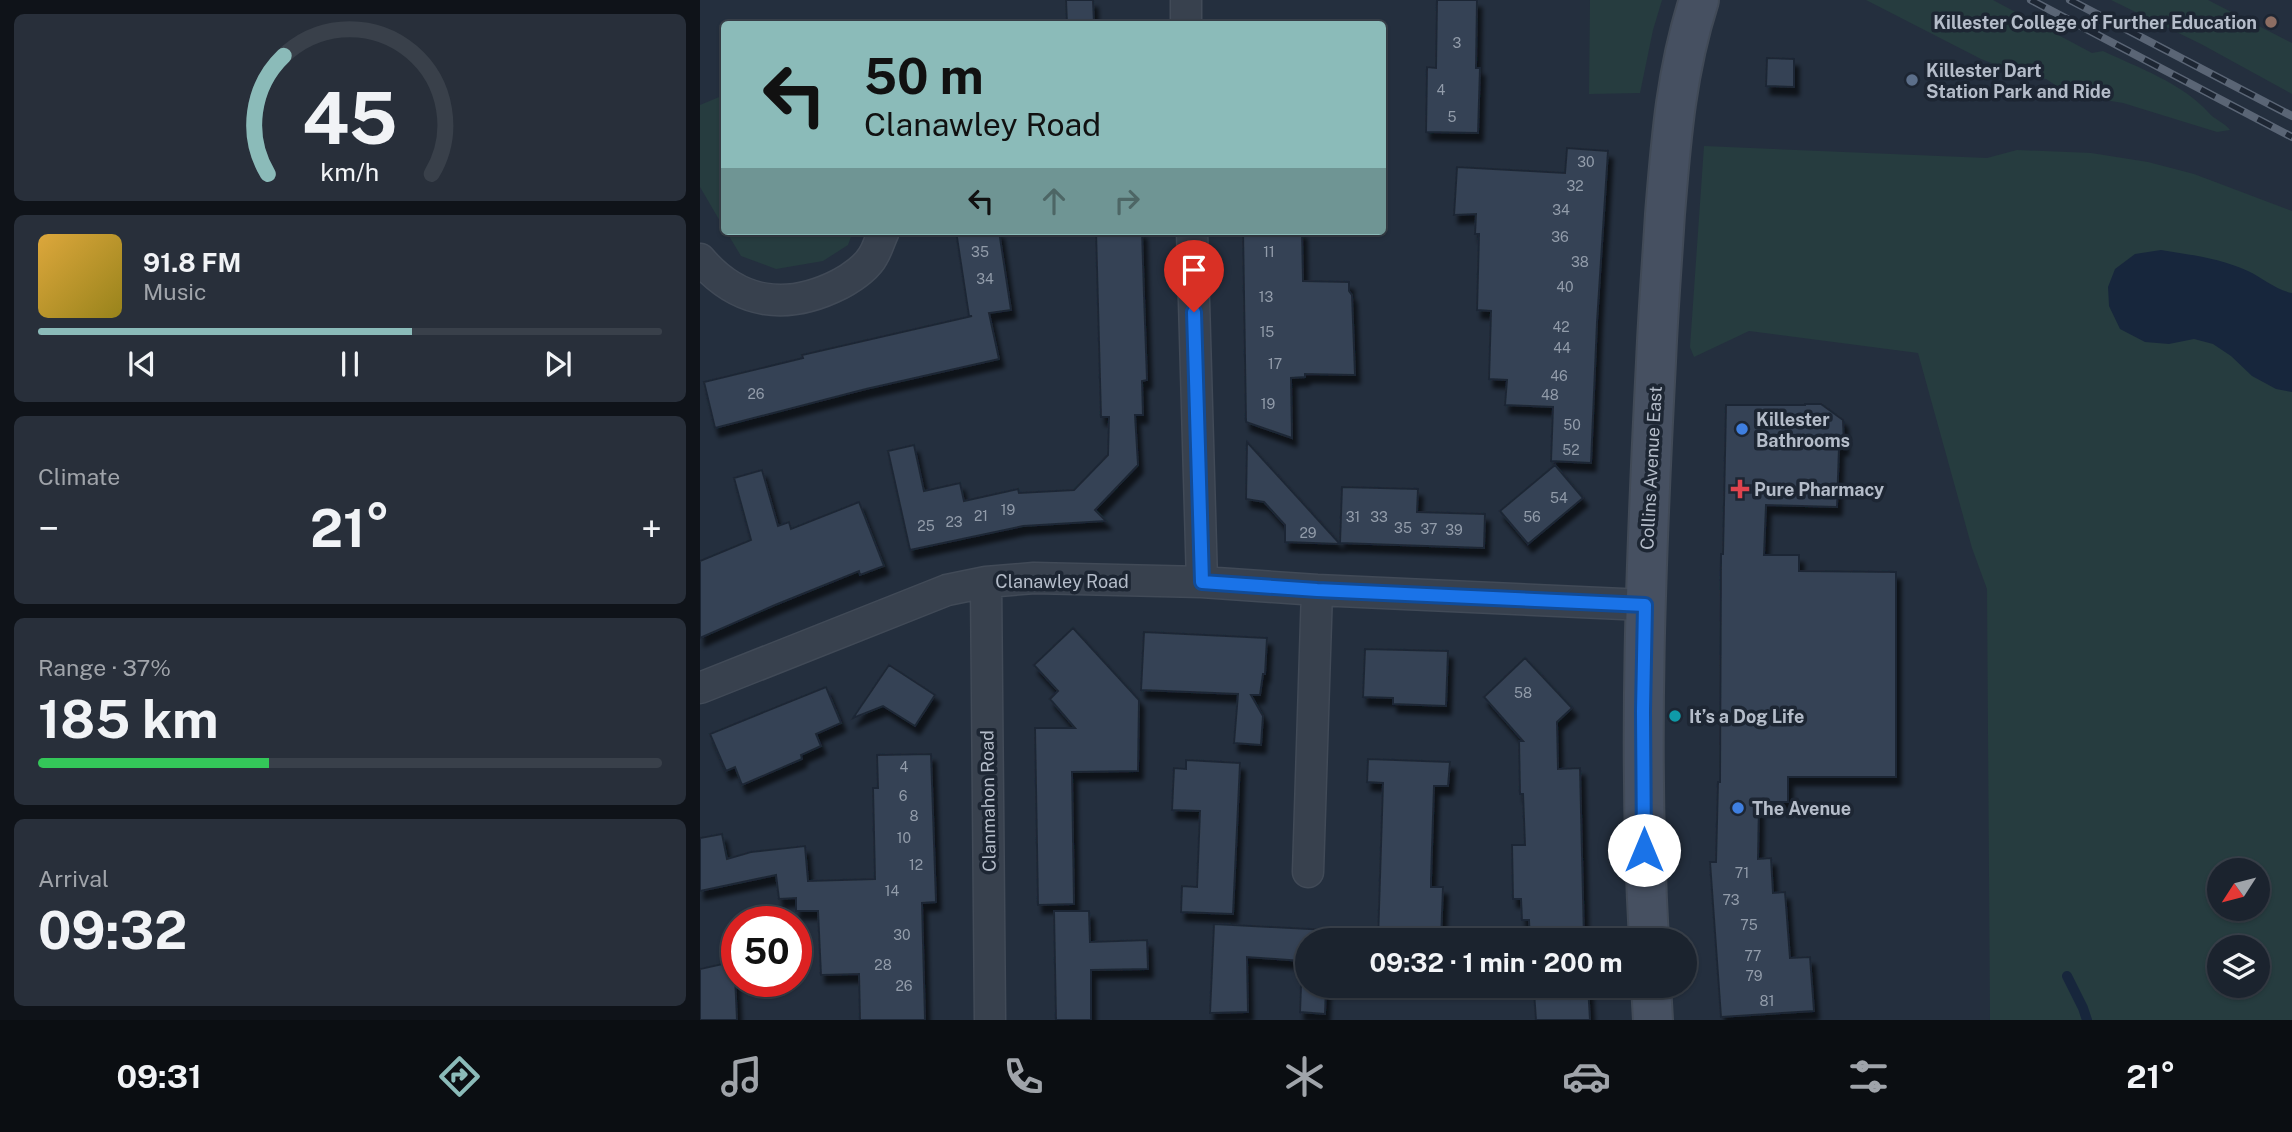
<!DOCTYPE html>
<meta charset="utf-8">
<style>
:root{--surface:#1b232e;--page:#282f3a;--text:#f1f3f6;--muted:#a0a4aa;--line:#39404a;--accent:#8bbbb9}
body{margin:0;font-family:"Public Sans",sans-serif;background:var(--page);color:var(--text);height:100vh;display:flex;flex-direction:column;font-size:26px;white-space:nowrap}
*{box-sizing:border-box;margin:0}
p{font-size:23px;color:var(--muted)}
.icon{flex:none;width:38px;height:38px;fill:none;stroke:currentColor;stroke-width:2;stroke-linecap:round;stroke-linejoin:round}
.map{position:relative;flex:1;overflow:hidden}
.drawer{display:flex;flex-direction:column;gap:14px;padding:14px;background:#0f1319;width:700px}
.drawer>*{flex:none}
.top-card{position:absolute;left:21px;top:21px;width:665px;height:214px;border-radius:7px;box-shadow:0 2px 5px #0004,0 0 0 2px var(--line);background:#8bbbb9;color:#111;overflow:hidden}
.needle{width:46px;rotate:234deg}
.controls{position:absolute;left:1507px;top:858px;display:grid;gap:14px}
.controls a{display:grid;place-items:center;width:63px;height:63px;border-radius:50%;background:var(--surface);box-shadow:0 2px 5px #0004,0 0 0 2px var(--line);font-size:35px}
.speed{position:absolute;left:21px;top:906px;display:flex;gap:14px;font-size:35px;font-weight:700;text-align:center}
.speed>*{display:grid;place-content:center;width:91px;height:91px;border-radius:50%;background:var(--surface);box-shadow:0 2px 5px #0004,0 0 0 2px var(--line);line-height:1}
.speed .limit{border:10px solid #d22;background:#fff;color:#111}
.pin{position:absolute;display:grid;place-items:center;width:60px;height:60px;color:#fff;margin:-72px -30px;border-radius:50% 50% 50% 0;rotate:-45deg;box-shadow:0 0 7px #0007}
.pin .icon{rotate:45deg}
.me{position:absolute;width:77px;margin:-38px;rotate:0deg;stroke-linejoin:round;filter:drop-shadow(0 0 5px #0008)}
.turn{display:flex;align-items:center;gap:24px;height:147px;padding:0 28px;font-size:32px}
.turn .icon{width:91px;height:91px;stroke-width:2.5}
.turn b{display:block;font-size:49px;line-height:60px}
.lanes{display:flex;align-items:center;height:66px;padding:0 28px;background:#0003;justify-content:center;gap:35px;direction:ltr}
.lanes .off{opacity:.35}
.big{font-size:52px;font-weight:700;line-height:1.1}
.drawer .tile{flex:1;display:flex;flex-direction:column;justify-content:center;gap:10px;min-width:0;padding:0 24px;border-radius:10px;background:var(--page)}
.drawer .dial{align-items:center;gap:0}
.dial svg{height:182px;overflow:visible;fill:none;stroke:var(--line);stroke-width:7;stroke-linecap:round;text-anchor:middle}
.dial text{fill:var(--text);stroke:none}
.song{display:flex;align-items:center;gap:21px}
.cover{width:84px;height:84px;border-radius:10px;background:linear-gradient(135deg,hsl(40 70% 55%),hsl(50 70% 35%))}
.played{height:7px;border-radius:4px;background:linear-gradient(90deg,var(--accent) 60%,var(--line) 60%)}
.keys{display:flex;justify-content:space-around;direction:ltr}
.heat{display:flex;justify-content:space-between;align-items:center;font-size:38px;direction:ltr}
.charge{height:10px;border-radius:5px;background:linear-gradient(90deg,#34c759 37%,var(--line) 0)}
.trip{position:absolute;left:595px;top:928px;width:402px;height:70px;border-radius:35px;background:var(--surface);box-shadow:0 2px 5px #0004,0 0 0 2px var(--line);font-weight:700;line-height:70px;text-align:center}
.menu{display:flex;height:112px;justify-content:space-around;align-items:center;background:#0b0e12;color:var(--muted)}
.menu .icon{width:49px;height:49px}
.menu .on{color:var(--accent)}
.menu b{font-size:32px;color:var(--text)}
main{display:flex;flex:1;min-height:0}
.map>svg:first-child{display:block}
</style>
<main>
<section class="drawer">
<div class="tile dial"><svg viewBox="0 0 100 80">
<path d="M14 69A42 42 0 1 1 86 69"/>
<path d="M14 69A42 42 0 0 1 21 17" stroke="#8bbbb9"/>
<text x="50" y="56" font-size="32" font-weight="700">45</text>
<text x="50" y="72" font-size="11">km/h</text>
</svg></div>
<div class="tile">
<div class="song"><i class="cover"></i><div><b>91.8 FM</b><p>Music</p></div></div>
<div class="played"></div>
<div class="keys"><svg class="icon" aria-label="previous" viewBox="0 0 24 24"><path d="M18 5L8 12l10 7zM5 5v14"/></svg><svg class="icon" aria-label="pause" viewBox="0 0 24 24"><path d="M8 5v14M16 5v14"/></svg><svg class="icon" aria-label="next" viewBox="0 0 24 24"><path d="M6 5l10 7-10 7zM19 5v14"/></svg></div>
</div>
<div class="tile"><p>Climate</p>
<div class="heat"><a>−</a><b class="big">21°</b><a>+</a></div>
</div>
<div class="tile"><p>Range · 37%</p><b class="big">185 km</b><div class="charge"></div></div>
<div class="tile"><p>Arrival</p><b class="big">09:32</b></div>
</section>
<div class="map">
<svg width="1592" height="1020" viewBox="0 0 1592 1020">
<defs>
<filter id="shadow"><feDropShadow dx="4.5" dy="8" stdDeviation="2" flood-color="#0009"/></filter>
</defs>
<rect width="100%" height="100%" fill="#242f3e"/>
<path fill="#263c3f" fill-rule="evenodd" d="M 890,0 L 962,0 L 953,30 L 940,93 L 889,94 Z
M 1166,0 L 1293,0 L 1392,53 L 1403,51 C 1439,68 1482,83 1509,113 C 1515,120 1524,122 1530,130 L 1517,132 L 1423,103 L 1369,94 L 1346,79 L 1322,75 L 1281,59 Z
M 1411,0 L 1508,0 L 1592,43 L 1592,94 L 1501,44 Z
M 24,95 L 24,228 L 0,187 L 0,105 Z
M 1004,146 L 1287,158 L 1317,150 L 1391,153 L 1448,162 L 1494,174 L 1592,211 L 1592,1020 L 1290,1020 L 1287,589 L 1272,548 L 1218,353 L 1049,331 L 994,357 L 990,347 ZM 1519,870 L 1558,870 L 1558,908 L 1519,908 ZM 1519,947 L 1558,947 L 1558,985 L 1519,985 Z
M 26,231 L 153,231 L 148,245 L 123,261 L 76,269 L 41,256 Z"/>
<path fill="#17263c" d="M 1461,250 C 1491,255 1520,258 1548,271 C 1563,278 1576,290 1592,293 L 1592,392 L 1576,389 L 1552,376 L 1531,356 L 1513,344 L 1494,339 L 1469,344 L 1445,342 L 1420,329 L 1409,306 L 1408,287 L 1415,269 L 1435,254 Z"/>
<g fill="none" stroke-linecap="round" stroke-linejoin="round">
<path stroke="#17263c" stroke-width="10" d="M 1367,976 L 1383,1008 L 1387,1020"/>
</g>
<path fill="#364354" stroke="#1f2835" stroke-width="2" filter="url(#shadow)" d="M 366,0 L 393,0 L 394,24 L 367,24 Z
M 737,0 L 777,0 L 776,68 L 780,68 L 778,133 L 726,132 L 727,67 L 736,68 Z
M 1067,58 L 1094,59 L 1094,87 L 1066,86 Z
M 867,148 L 908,151 L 897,322 L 891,463 L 851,461 L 853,407 L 805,405 L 807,380 L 789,379 L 791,311 L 777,310 L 779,234 L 775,234 L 776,214 L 754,215 L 757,167 L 865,173 Z
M 256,231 L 299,231 L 311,310 L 289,313 L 299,359 L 166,389 L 15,428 L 4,382 L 103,358 L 102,355 L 272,316 L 269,316 Z
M 396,231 L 442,231 L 444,295 L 447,380 L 442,381 L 443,415 L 435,415 L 438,465 L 395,510 L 406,521 L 323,526 L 210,550 L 188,451 L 214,445 L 224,491 L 260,483 L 264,501 L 318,489 L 319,493 L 374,490 L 408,455 L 409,417 L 401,417 Z
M 543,231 L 602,231 L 603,281 L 649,282 L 649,291 L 652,295 L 655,375 L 605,374 L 605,377 L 591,378 L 592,438 L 546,422 Z
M 1105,404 L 1121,404 L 1143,420 L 1144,447 L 1139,447 L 1137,507 L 1066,505 L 1064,555 L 1099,555 L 1099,571 L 1196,572 L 1196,777 L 1088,777 L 1088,802 L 1059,802 L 1058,859 L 1071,858 L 1073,893 L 1085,892 L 1090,958 L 1110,957 L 1114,1011 L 1021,1017 L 1010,862 L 1016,862 L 1018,782 L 1020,782 L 1021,554 L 1023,554 L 1026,405 L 1105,405 Z
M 547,442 L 640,544 L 585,542 L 585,525 L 564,502 L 546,499 Z
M 855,465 L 883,498 L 828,544 L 800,511 Z
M 62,470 L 78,526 L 89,522 L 91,529 L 159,502 L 184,566 L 160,575 L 159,571 L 75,605 L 0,638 L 0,561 L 51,540 L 34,478 Z
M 642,487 L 718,489 L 717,512 L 785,514 L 784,548 L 640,543 Z
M 373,628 L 439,700 L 438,771 L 372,772 L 374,904 L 338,905 L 335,728 L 375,728 L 350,699 L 358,691 L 334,665 Z
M 444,632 L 567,638 L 565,674 L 563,674 L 560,695 L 551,695 L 563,716 L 561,745 L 534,743 L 538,694 L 441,690 Z
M 665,649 L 748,651 L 746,706 L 693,704 L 693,698 L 663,697 Z
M 825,658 L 872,708 L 857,722 L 858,769 L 880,768 L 884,940 L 830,940 L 829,920 L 822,920 L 821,899 L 813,899 L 812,845 L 825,845 L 823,794 L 820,794 L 819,741 L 823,741 L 784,697 Z
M 189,665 L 235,695 L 215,726 L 183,706 L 153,718 Z
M 126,687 L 141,723 L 116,734 L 121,746 L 101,755 L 102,759 L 42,785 L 35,767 L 26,771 L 10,734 Z
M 231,754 L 236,902 L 222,903 L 225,1020 L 160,1020 L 159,974 L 121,975 L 118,911 L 96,911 L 96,898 L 79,899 L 76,875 L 0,891 L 0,838 L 22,834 L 27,859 L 51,852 L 105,846 L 108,881 L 175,879 L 173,788 L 178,788 L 177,755 Z
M 668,759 L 750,762 L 748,786 L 734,786 L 731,879 L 731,887 L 743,887 L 741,940 L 678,940 L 683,783 L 667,782 Z
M 486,760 L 540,763 L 533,914 L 481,912 L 482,886 L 497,887 L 500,811 L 472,810 L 474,768 L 486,769 Z
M 354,911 L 389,911 L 390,942 L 447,940 L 448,969 L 391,970 L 391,1020 L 356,1020 Z
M 514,924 L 628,930 L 628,940 L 607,940 L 607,985 L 626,985 L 625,1014 L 600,1012 L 602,961 L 547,957 L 548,1012 L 510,1013 Z
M 27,963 L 30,976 L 35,976 L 37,1020 L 0,1020 L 0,969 Z
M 849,985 L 888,985 L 890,1020 L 836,1020 L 834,992 L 849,991 Z"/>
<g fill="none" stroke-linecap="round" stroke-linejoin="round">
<g stroke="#414a57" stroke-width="33">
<path id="minor" d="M 486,0 L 486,24
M 492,231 L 502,582
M 0,259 C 39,305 87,311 140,284 C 151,278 167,267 173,256 C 178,248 180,239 184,231
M 286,582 L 290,1020
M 0,688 L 247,590 L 286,582 L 334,578 L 502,582 L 617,590 L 945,605
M 608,872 L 617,590"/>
</g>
<g stroke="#414a57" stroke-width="42">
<path id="secondary" d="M 949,940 C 938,747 946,555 956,362 C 958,313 962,263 965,214 C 971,140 976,72 999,0
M 951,985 L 953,1020"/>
</g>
<use href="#minor" stroke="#38414e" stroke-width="30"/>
<use href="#secondary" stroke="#465061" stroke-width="38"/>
<g stroke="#5a6575" stroke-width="8">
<path id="rail" d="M 1331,0 L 1592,137
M 1370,0 L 1592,116"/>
</g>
<use href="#rail" stroke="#1d2633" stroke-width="5" stroke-dasharray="16" stroke-linecap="butt"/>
</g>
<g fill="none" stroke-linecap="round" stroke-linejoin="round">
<g stroke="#114b97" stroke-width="18">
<path id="route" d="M 494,312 L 502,582 L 617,590 L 945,605 L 943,711 L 944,850"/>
</g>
<use href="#route" stroke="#1a73e8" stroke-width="12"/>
</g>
<circle fill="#8d6e63" stroke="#1d2633" stroke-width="2.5" cx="1571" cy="22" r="7"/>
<circle fill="#5c6f8a" stroke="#1d2633" stroke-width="2.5" cx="1212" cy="80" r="7"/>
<g fill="#3f7fe0" stroke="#1d2633" stroke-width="2.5">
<circle cx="1042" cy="429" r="7"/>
<circle cx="1038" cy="808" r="7"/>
</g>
<path fill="#e0444e" stroke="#1d2633" stroke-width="2.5" d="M1036.5 478.5h7v7h7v7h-7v7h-7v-7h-7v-7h7z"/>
<circle fill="#0f9aa8" stroke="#1d2633" stroke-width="2.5" cx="975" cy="716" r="7"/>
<g text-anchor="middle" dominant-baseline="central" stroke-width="7" stroke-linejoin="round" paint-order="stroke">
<g font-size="14" fill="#929caa">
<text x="757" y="43">3</text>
<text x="741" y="90">4</text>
<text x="752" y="117">5</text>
<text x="886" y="162">30</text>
<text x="875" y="186">32</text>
<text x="861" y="210">34</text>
<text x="860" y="237">36</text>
<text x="280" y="252">35</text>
<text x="569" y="252">11</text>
<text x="880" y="262">38</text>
<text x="285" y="279">34</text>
<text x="865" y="287">40</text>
<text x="566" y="297">13</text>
<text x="861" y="327">42</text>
<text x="567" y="332">15</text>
<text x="862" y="348">44</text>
<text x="575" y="364">17</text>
<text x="859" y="376">46</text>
<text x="56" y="394">26</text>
<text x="850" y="395">48</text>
<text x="568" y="404">19</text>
<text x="872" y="425">50</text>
<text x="871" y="450">52</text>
<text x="859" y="498">54</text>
<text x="308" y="510">19</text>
<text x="281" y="516">21</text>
<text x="653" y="517">31</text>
<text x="679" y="517">33</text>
<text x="832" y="517">56</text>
<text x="254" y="522">23</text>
<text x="226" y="526">25</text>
<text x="703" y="528">35</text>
<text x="729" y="529">37</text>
<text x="754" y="530">39</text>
<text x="608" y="533">29</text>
<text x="823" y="693">58</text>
<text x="204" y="767">4</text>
<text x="203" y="796">6</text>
<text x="214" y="816">8</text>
<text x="204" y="838">10</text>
<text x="216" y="865">12</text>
<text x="1042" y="873">71</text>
<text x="192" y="891">14</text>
<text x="1031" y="900">73</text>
<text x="1049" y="925">75</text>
<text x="202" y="935">30</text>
<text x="1053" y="956">77</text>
<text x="183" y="965">28</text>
<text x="1054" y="976">79</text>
<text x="204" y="986">26</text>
<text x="1067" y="1001">81</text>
</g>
<g font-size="18" font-weight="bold" fill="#b4bcc9" stroke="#1d2633" text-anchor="start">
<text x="1557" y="22" text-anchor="end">Killester College of Further Education</text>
<text x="1226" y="70">Killester Dart<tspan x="1226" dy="21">Station Park and Ride</tspan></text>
<text x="1056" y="419">Killester<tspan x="1056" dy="21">Bathrooms</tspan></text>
<text x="1054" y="489">Pure Pharmacy</text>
<text x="989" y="716">It’s a Dog Life</text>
<text x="1052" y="808">The Avenue</text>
</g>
<g font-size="18" fill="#b4bcc9" stroke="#1d2633">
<text transform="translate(951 468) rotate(-87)">Collins Avenue East</text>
<text x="362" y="581">Clanawley Road</text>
<text transform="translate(288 801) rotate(-91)">Clanmahon Road</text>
</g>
</g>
</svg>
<div class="controls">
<a><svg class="needle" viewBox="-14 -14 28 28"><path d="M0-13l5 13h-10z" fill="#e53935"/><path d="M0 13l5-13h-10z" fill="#a0a4aa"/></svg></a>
<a><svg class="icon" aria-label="layers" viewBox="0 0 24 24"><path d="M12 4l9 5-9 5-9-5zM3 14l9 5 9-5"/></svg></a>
</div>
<div class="speed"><div class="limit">50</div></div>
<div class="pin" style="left:494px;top:312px;background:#d93025"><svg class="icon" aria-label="arrive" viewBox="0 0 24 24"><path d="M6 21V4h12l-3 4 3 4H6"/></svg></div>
<svg class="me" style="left:944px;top:850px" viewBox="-20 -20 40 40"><circle r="19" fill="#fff"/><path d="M0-13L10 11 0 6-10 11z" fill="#1a73e8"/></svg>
<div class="trip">09:32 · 1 min · 200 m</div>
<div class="top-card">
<div class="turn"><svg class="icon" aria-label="left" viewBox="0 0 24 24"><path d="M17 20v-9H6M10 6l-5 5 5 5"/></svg><div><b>50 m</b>Clanawley Road</div></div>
<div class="lanes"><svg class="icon" aria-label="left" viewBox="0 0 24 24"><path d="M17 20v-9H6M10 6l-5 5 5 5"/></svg><svg class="icon off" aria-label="ahead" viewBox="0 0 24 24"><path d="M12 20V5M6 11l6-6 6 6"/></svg><svg class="icon off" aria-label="right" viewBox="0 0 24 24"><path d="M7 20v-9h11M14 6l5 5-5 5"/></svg></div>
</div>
</div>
</main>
<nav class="menu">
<b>09:31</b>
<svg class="icon on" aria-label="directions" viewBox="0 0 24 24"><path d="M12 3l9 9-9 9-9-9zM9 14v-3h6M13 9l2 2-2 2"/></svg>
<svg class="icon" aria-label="music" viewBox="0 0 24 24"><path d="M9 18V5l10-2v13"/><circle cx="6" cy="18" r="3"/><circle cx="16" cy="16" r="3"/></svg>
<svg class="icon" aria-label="phone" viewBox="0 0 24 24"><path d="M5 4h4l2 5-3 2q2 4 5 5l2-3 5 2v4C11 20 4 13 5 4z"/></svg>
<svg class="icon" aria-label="climate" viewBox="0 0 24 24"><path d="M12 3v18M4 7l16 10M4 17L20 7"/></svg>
<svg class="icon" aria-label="car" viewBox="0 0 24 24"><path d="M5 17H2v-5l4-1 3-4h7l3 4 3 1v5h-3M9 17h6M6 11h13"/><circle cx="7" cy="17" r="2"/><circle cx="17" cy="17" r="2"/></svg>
<svg class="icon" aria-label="filters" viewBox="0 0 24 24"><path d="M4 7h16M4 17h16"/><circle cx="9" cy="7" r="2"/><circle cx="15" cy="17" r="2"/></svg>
<b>21°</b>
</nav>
